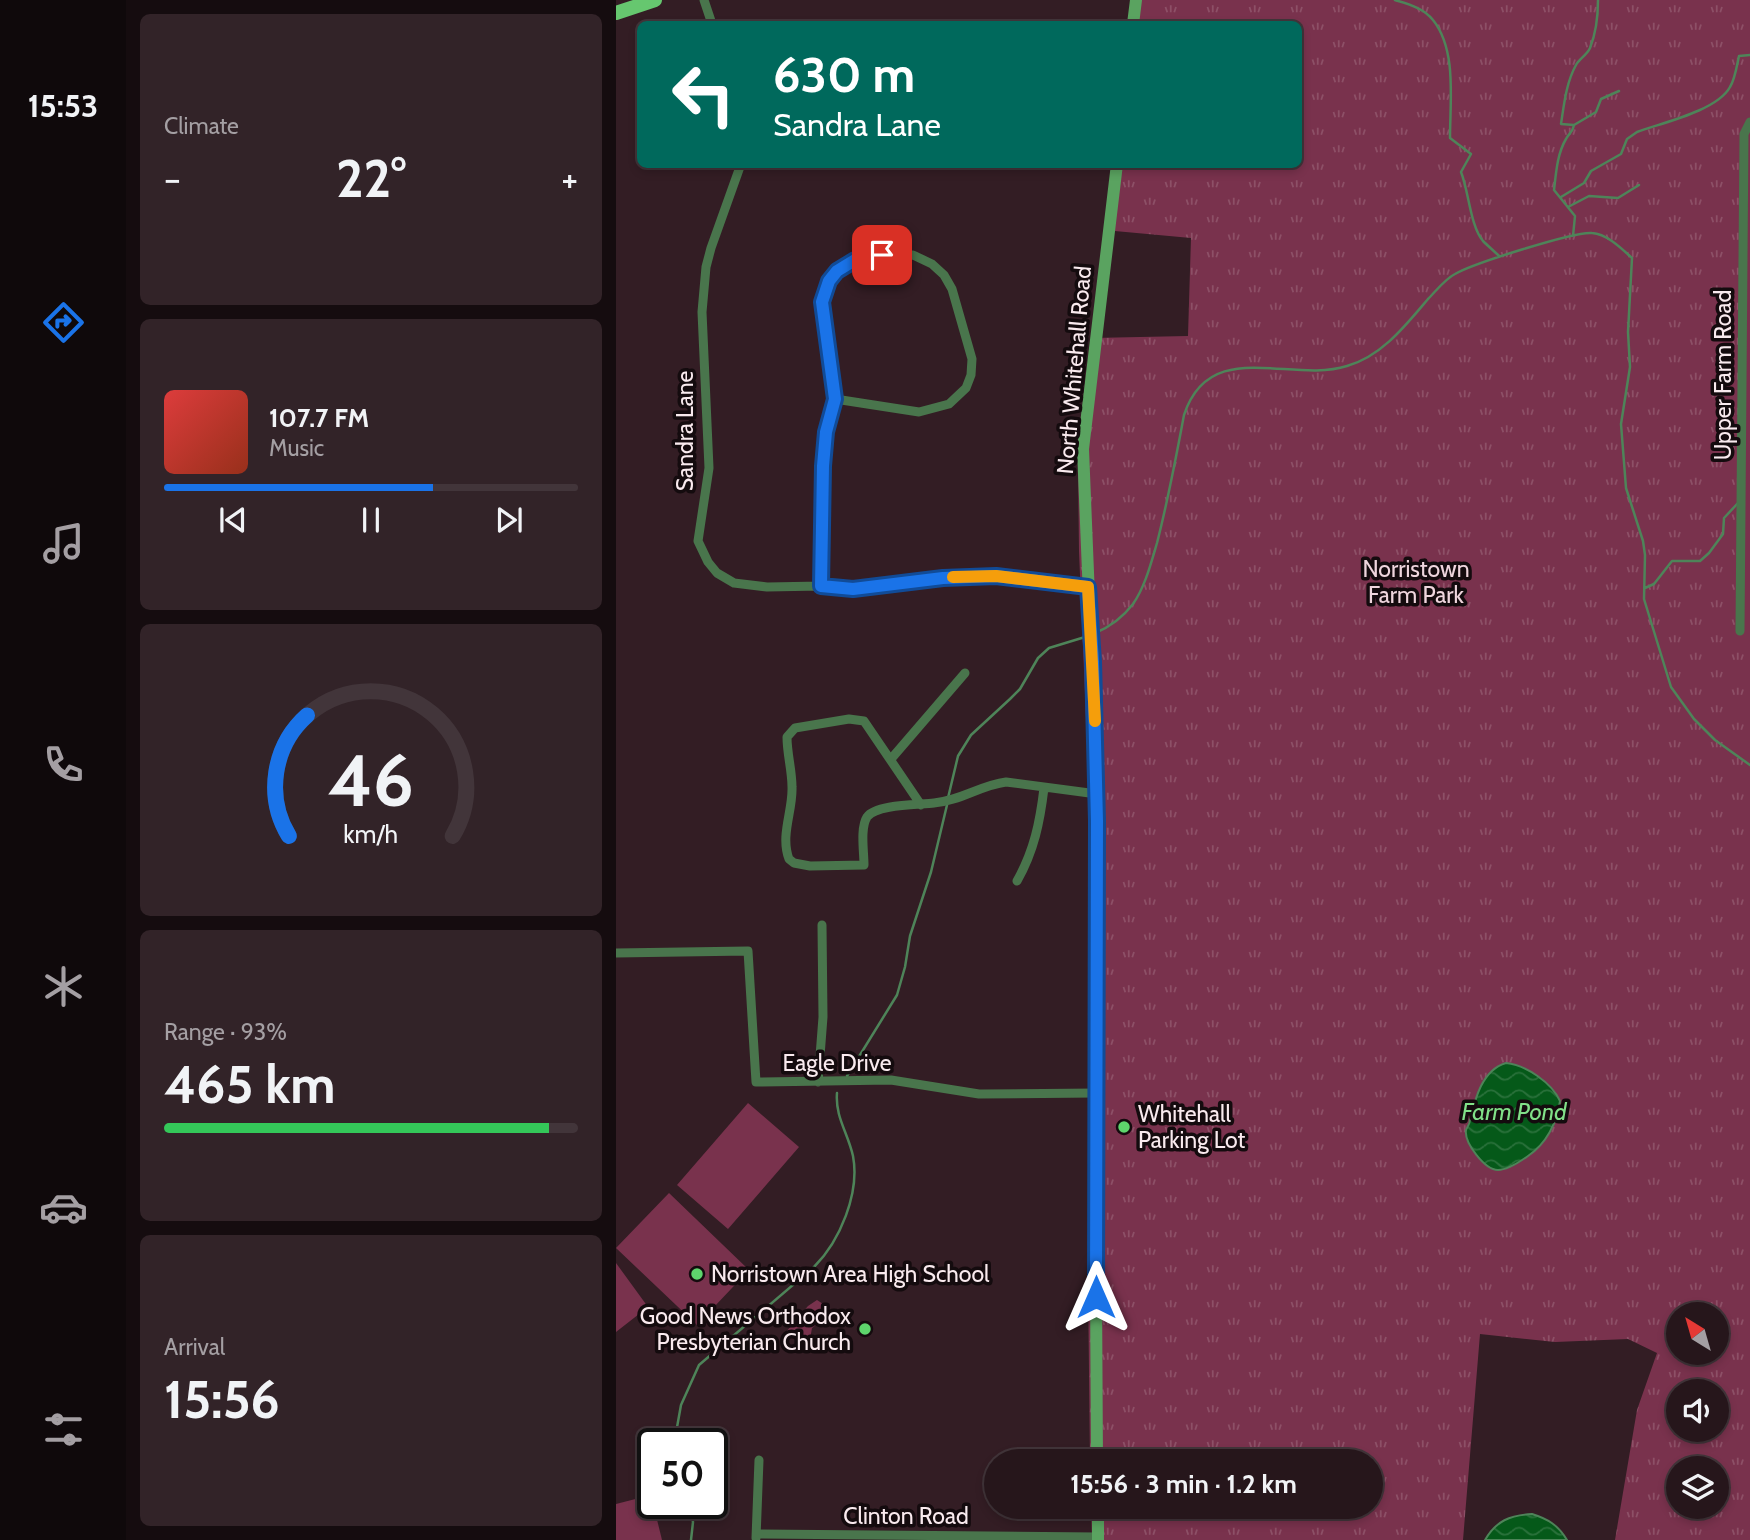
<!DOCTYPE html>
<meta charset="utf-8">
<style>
:root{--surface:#26161b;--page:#322328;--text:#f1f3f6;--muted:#a49fa3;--line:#42353a;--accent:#1a73e8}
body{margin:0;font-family:Cabin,sans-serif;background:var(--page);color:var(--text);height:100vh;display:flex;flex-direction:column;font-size:26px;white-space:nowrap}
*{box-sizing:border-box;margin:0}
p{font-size:23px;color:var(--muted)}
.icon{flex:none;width:38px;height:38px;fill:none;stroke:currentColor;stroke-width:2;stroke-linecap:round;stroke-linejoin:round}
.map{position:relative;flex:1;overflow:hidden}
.sheet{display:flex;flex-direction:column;gap:14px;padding:14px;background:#150c0f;width:490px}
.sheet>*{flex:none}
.hud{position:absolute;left:21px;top:21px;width:665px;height:147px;border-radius:10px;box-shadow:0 4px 10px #0003,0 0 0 2px var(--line);background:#00695c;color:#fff;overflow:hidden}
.needle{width:46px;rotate:323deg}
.controls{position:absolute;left:1050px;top:1302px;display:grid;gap:14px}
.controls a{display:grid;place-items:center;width:63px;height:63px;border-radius:50%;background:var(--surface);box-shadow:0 4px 10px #0003,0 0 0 2px var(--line);font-size:35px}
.speed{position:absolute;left:21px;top:1428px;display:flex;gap:14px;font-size:35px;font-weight:700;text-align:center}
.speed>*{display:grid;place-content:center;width:91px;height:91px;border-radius:50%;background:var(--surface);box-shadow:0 4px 10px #0003,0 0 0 2px var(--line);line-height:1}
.speed .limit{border:4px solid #111;border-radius:10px;background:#fff;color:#111}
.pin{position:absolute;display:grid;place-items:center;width:60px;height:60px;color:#fff;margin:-30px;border-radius:14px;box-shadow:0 4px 10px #0006}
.me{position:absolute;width:77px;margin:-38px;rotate:0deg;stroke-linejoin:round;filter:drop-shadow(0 0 5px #0008)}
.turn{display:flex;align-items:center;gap:24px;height:147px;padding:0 21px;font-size:32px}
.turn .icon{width:91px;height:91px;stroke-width:2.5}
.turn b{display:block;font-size:49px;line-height:60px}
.big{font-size:52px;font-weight:700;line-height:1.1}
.sheet .tile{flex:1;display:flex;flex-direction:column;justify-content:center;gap:10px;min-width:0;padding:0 24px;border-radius:10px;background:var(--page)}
.sheet .dial{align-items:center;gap:0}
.dial svg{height:182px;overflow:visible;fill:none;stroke:var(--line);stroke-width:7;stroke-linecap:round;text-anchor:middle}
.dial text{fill:var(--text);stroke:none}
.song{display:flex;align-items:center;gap:21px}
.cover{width:84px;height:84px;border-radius:10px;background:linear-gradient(135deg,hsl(0 70% 55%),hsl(10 70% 35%))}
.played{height:7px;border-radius:4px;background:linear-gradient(90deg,var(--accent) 65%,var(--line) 65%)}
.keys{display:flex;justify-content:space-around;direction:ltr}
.heat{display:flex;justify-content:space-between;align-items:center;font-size:38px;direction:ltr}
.charge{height:10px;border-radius:5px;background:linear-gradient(90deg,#34c759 93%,var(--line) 0)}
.trip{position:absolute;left:368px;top:1449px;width:399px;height:70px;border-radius:35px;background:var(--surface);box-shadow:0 4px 10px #0003,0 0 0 2px var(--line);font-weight:700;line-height:70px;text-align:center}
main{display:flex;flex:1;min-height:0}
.menu{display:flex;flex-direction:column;width:126px;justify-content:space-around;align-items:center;background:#0f090b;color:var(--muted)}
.menu .icon{width:49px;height:49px}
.menu .selected{color:var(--accent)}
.menu b{font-size:32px;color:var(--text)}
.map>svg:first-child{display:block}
</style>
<main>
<nav class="menu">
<b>15:53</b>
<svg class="icon selected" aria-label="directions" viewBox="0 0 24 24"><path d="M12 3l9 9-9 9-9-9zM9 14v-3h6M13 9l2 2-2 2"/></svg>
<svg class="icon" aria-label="music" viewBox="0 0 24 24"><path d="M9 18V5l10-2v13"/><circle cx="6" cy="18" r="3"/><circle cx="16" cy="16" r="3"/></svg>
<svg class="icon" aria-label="phone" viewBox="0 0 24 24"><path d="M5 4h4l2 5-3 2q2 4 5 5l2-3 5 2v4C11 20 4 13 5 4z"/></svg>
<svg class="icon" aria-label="climate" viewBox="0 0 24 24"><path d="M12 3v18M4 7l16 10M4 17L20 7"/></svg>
<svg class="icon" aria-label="car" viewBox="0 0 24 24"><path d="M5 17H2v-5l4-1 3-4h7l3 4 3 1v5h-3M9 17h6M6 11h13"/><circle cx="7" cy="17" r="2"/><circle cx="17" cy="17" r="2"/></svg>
<svg class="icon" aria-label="filters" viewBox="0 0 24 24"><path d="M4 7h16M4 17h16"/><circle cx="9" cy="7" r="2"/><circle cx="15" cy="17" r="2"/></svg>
</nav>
<section class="sheet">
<div class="tile"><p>Climate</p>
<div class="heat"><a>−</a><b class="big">22°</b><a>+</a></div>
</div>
<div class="tile">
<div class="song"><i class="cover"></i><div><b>107.7 FM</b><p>Music</p></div></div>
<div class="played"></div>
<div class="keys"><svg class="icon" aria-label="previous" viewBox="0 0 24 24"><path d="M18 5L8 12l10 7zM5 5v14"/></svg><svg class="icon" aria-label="pause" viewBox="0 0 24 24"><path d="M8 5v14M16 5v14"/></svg><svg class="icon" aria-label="next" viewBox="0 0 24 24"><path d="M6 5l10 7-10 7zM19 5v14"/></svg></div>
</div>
<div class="tile dial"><svg viewBox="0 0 100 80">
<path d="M14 69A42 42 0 1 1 86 69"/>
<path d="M14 69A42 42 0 0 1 22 16" stroke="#1a73e8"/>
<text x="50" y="56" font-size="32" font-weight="700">46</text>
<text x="50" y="72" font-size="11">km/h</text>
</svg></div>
<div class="tile"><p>Range · 93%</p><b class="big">465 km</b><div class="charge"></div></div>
<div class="tile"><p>Arrival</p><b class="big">15:56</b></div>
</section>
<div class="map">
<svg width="1134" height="1540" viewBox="0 0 1134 1540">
<defs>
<pattern id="grass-tufts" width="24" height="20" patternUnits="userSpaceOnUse" patternTransform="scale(1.75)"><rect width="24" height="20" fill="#79324d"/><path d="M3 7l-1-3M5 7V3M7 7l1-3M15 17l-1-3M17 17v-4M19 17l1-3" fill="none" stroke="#8d5067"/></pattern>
<pattern id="water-waves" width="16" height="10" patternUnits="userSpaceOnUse" patternTransform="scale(1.75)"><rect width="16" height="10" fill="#055919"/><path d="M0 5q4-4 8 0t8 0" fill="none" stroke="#2a713b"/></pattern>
</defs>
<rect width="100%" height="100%" fill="#331d24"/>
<path fill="url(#grass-tufts)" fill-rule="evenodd" d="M 524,0 L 1134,0 L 1134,1540 L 999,1540 L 1021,1410 L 1041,1353 L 1012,1339 L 939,1342 L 864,1334 L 847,1540 L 476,1540 L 475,1507 L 754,1507 L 754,1461 L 474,1461 L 472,1281 L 477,1126 L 477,960 L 474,813 L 463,551 L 462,465 L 477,338 L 572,336 L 575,238 L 488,230 L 501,165 L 682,164 L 682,24 L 519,24 ZM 1062,1314 L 1101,1314 L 1101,1353 L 1062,1353 ZM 1062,1391 L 1101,1391 L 1101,1430 L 1062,1430 ZM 1062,1468 L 1101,1468 L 1101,1507 L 1062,1507 Z
M 201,1300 L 213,1308 L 217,1316 L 209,1318 L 196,1328 L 192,1350 L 170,1332 L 192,1306 Z"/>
<path fill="#79324d" d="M 132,1103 L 183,1147 L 112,1229 L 61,1185 Z
M 53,1193 L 133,1270 L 81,1325 L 0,1248 Z
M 0,1263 L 32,1307 L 0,1332 Z
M 35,1495 L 46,1540 L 0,1540 L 0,1504 Z"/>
<path fill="url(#water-waves)" stroke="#4e8459" stroke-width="2" d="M 890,1063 C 910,1065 936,1083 944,1101 C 941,1123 930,1144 912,1156 C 905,1161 891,1170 882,1170 C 869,1170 848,1143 850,1130 C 851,1127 854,1124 854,1120 C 859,1099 866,1070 890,1063 Z
M 916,1514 C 932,1519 942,1525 951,1540 L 869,1540 C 880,1521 894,1515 916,1514 Z"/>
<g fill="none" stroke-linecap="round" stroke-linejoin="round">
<path stroke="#4e8459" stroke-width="2.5" d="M 779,0 C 792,4 808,8 817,20 C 841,50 834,101 834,138 L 855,154 L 845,172 C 853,192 854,225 867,241 C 872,246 878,251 883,256
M 958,125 L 980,112 L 985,99 L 1003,91
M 945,197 L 968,183 L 975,171 L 1005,154 L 1011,139 L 1021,132 C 1045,123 1101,111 1114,87 C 1119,79 1121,65 1123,56 L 1134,55
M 952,207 L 973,196 L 1002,198 L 1023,185
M 957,236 L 959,216 L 938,190 C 940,174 941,154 950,139 C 953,133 957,132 958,125 L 945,124 C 948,105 950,83 960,65 C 963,59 971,55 974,48 C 980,33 982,17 982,0
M 1029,588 L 1038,584 L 1056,561 L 1084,561 L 1093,553 L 1107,534 L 1108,518 L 1122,503
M 479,633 C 494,627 507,617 517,604 C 529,587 535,563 541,543 C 552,500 560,458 568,415 C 594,336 675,384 731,366 C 766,356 790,325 812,299 C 820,291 829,279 839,274 C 856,264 959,231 976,233 C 991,234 1005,248 1016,258 L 1012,332 L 1014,367 L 1005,424 L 1010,488 L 1027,541 L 1029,555 L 1028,599 L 1055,687 L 1078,719 L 1099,740 L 1134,765
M 332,798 L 342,756 L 355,735 L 394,699 L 404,689 L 422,658 L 433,648 L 469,637
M 231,1076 L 281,995 L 289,967 L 294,936 L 315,872 L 331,805
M 58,1444 L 65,1405 L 83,1365 L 198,1267 C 224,1241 244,1193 237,1156 C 232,1133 219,1117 221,1093
M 73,1503 L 77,1522 L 75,1540"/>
<path stroke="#49754c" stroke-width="9" d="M 88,0 L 96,24
M 125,164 L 95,248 L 90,267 L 86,312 L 93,468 L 82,541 L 92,562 L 101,573 L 118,583 L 151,587 L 205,586 L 237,589 L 312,579 L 380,576 L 472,588
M 205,586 L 207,466 L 210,432 L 219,399 L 206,311 L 209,290 L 221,271 L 239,260 L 249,257 L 297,255 L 316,264 L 328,275 L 336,289 L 356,359 L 355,375 L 350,388 L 333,404 L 303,412 L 219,399
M 1124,631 L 1128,134 L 1134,122
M 275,759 L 349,673
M 305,805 L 248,721 L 233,719 L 179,728 L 171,737 C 171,754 176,770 176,787 C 177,811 164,835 173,859 L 178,863 L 194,866 L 248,865 C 248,852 244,828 251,817 C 260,804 303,805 318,803 C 344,801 365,785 390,782 L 481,794
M 401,881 C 418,851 424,822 428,788
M 0,953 L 132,951 L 140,1082 L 275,1080 L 363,1094 L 480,1093
M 202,1082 L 207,1017 L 206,925
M 141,1534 L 482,1537
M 140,1538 L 143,1460"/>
<path stroke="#5aa360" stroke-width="12" d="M 517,24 L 520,0
M 481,1461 L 479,1111 L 481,794 L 467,449 L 501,164
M 482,1507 L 482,1540"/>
<path stroke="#66c76f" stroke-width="14" d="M 0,13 L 39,0"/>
</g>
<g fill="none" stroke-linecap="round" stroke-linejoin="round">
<g stroke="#114b97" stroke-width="18">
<path id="route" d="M 266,255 L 239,260 L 221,271 L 213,281 L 206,302 L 219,399 L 210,432 L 207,466 L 205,586 L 237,589 L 327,578 L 380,576 L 472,587 L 477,662 L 481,821 L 480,1297"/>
</g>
<use href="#route" stroke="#1a73e8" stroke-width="12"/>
<path stroke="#f59e0b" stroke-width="12" d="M 337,577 L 380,576 L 472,587 L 479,721"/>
</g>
<g fill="#5ed56c" stroke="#140b0e" stroke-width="2.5">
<circle cx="508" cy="1127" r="7"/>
<circle cx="81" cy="1274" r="7"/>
<circle cx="249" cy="1329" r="7"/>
</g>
<g text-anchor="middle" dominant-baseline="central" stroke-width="7" stroke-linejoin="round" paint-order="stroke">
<g font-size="23" fill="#f9eaee" stroke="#140b0e">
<text transform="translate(458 370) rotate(-85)">North Whitehall Road</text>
<text transform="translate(1107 375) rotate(-90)">Upper Farm Road</text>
<text transform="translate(69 431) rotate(-90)">Sandra Lane</text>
<text x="221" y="1063">Eagle Drive</text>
<text x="290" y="1516">Clinton Road</text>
</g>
<g font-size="23" fill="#efd5dd" stroke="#140b0e">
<text x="800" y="569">Norristown<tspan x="800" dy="26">Farm Park</tspan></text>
</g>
<g font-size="23" fill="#f9eaee" stroke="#140b0e" text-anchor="start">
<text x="522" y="1114">Whitehall<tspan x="522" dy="26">Parking Lot</tspan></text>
<text x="95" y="1274">Norristown Area High School</text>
<text x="235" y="1316" text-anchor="end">Good News Orthodox<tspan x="235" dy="26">Presbyterian Church</tspan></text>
</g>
<g font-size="24" font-style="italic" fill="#81e088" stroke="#140b0e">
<text x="898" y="1111">Farm Pond</text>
</g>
</g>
</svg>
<div class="controls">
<a><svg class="needle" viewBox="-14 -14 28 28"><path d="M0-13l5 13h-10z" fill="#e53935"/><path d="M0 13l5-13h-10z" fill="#a49fa3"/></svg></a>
<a><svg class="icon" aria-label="sound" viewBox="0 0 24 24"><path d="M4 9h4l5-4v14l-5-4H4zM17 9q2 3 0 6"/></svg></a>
<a><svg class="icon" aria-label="layers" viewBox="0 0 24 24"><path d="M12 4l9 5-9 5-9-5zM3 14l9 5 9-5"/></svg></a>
</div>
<div class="speed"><div class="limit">50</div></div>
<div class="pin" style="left:266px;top:255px;background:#d93025"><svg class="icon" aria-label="arrive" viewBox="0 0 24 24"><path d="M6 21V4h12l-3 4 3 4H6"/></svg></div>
<svg class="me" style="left:480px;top:1297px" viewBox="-20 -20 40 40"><path d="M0-17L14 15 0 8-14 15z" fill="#1a73e8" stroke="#fff" stroke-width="4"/></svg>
<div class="trip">15:56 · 3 min · 1.2 km</div>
<div class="hud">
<div class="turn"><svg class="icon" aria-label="left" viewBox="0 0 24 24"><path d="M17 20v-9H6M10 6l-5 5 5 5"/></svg><div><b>630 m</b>Sandra Lane</div></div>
</div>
</div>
</main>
